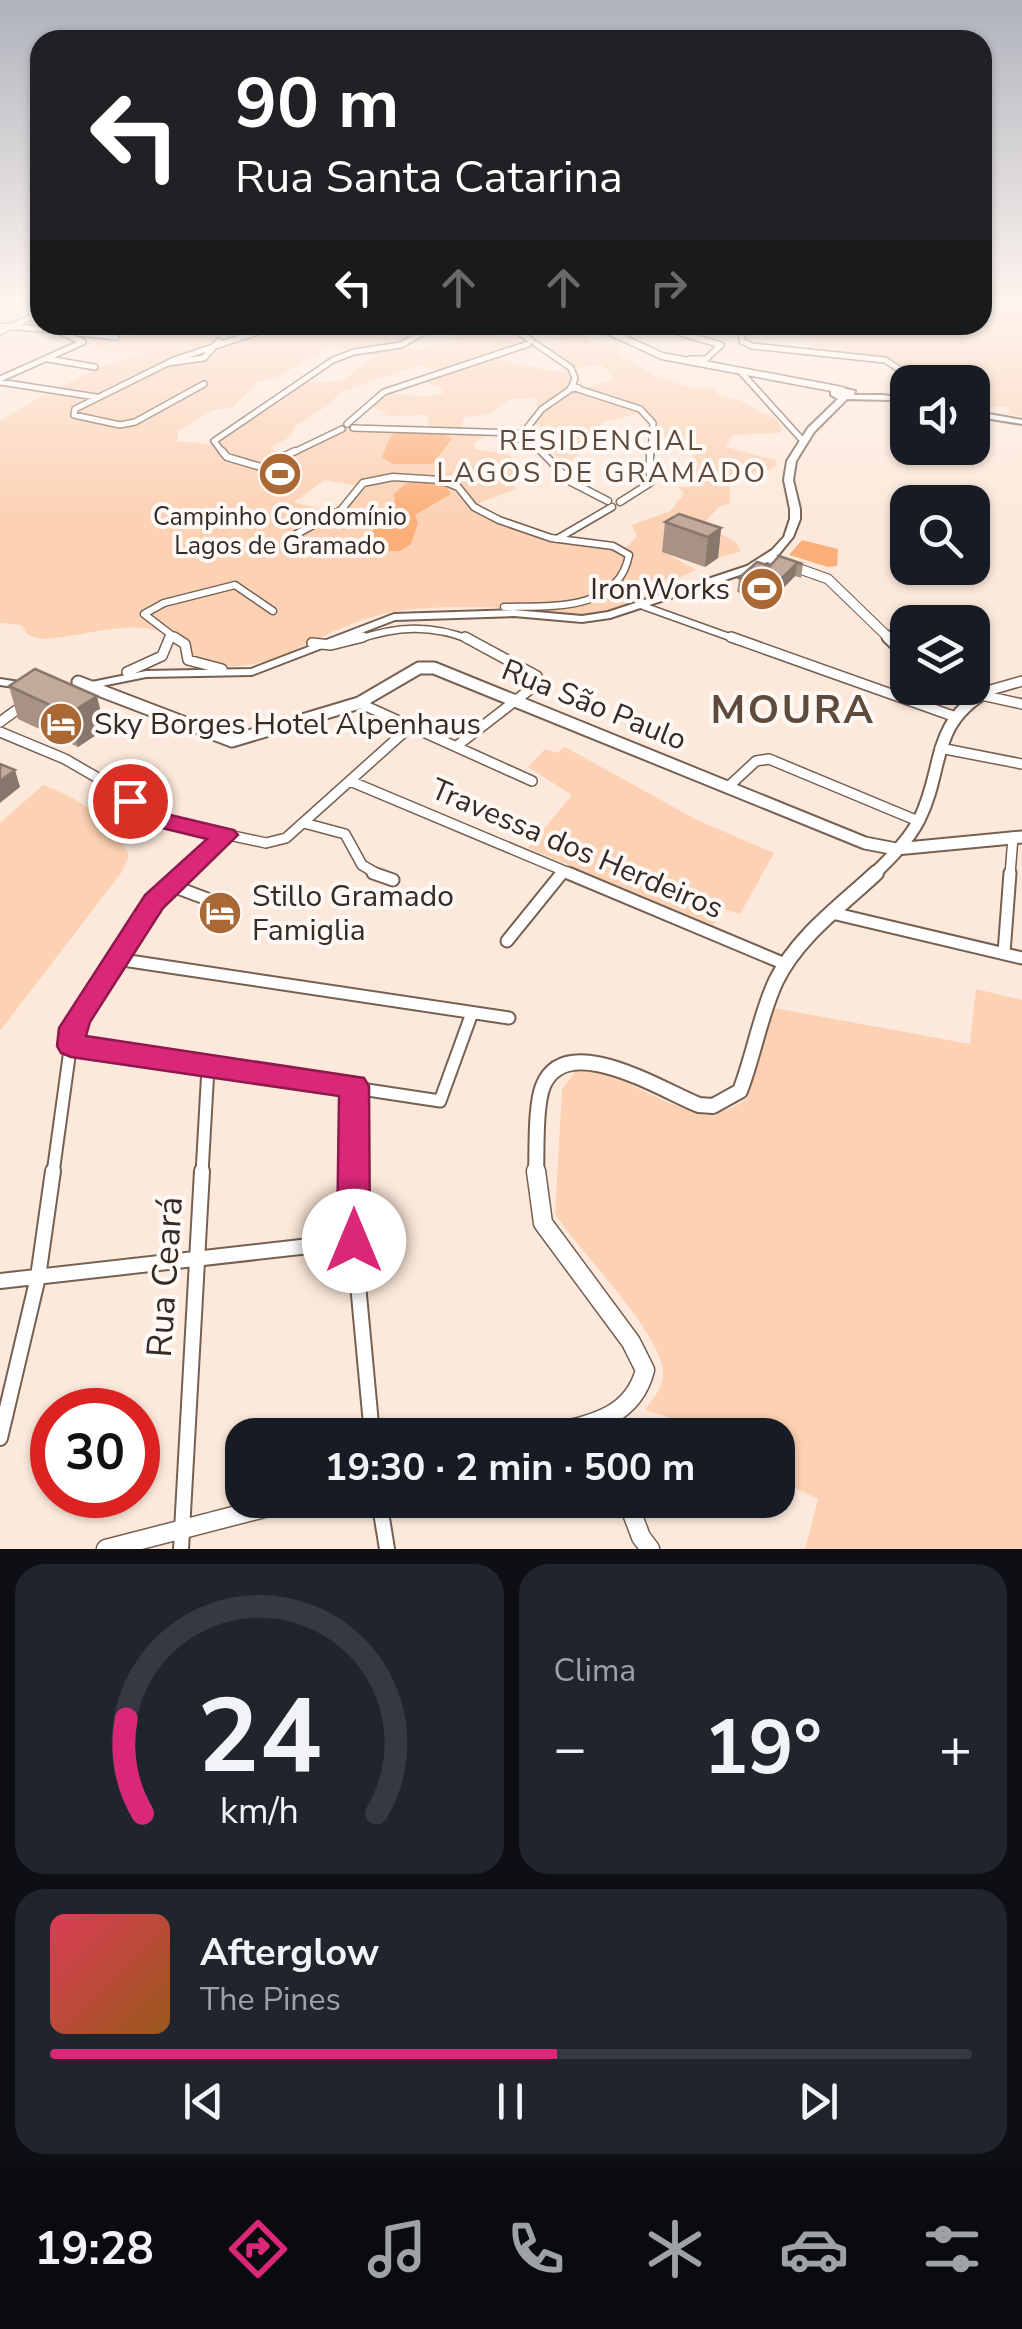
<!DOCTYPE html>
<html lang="pt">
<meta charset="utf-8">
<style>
:root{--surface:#171b24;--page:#20242c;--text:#f1f3f6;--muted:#9ea1a6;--line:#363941;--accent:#db2777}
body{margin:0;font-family:"Nunito Sans",sans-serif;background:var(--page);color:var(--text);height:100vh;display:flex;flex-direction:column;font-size:38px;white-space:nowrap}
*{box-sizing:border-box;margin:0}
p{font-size:32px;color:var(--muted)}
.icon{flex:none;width:55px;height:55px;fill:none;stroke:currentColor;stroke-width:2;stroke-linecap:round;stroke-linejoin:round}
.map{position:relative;height:1549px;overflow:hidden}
.side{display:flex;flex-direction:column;gap:15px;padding:15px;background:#0d0f14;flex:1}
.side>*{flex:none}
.guide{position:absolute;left:30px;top:30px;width:962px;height:305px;border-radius:30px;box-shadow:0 2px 8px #0004;background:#202124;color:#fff;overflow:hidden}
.tools{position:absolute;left:890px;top:365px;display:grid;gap:20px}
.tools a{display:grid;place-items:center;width:100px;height:100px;border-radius:20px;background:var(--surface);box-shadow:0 2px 8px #0004;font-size:50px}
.speed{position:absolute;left:30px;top:1388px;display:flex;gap:20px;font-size:50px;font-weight:700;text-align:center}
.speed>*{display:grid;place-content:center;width:130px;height:130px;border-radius:50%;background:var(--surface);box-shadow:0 2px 8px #0004;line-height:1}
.speed .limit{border:15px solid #d22;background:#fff;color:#111}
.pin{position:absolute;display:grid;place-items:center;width:85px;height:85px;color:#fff;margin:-42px;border:5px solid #fff;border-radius:50%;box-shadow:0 2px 10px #0007}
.me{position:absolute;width:110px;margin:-55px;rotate:0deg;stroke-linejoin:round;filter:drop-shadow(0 0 8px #0008)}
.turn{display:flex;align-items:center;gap:35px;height:210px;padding:0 40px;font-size:45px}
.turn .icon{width:130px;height:130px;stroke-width:2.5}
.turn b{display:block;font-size:70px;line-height:85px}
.lanes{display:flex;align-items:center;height:95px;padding:0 40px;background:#0003;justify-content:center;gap:50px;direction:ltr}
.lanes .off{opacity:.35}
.big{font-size:75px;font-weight:700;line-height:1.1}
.side .tile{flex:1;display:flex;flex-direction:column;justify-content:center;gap:15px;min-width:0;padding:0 35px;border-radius:30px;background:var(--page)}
.side .dial{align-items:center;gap:0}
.dial svg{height:260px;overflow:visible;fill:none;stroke:var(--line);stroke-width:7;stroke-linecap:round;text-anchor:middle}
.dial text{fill:var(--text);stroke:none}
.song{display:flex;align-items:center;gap:30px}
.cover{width:120px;height:120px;border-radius:15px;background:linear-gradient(135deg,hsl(350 70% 55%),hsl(30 70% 35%))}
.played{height:10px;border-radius:5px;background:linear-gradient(90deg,var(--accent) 55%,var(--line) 55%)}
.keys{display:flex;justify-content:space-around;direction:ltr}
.heat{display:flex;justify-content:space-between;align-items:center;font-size:55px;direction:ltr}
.side .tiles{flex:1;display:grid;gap:15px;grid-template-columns:1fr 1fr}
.tile:last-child{grid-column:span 2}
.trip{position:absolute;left:225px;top:1418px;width:570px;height:100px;border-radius:30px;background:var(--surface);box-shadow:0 2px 8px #0004;font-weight:700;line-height:100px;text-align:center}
.tabs{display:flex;height:160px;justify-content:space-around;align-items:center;background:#090b0e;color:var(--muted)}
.tabs .icon{width:70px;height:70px}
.tabs .selected{color:var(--accent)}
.tabs b{font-size:45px;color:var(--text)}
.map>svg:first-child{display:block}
</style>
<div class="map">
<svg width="1022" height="1549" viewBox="0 0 1022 1549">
<rect width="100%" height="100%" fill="#fde9db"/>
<path fill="#fcd1b4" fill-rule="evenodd" d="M 983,305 L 1022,305 L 1022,417 L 1008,414 L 1009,407 L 973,407 L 972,382 L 926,382 L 910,375 L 899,364 L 867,353 L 813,353 L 820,348 L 812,346 L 816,340 L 810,337 L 747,325 L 982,325 Z
M 217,325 L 407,325 L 403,329 L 414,336 L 396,347 L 417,350 L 463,341 L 433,326 L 472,325 L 474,330 L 485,330 L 505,341 L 532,341 L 499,353 L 498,359 L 551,371 L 574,371 L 575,390 L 615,379 L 602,365 L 571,368 L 543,347 L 567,341 L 552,331 L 508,325 L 578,325 L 566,329 L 584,335 L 592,343 L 619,346 L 618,354 L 656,376 L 691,388 L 710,387 L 721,396 L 741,401 L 777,420 L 782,430 L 779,433 L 733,435 L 726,447 L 776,460 L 777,464 C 763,478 745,470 729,479 L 730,503 L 719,507 L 702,525 L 736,542 L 741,551 L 718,558 L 677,544 L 664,552 L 696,570 L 678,578 L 683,586 L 680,593 L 596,618 L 540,613 L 523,607 C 476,609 421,603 376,616 C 305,635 272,681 193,662 C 166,602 92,638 41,639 L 28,635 L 21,625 L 0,623 L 0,421 C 29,402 59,388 90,372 C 106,363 126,361 143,352 L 108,352 L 94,346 L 95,340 ZM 333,346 L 375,356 L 342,381 L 300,383 L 214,441 L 214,445 L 177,441 L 178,431 L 213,410 L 233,407 L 257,382 L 277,377 ZM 418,365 L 442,371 L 416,378 L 443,389 L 442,394 C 427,398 400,395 384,392 L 365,405 L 388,413 L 381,416 L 428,415 L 429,427 L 461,427 L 464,417 L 487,415 L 510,399 L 538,398 L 536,406 L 541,409 L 532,425 L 540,424 L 542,443 L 566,466 L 593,440 L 615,436 L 613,432 L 600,427 L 601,423 L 641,413 L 653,423 L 652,434 L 656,436 L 689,441 L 689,449 L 699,466 L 664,471 L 670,479 L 694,483 L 691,487 L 678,487 L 684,494 L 670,511 L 632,525 L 637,536 L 624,550 L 542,536 L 481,512 L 479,503 L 515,489 L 515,477 L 523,470 L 508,454 L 475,449 L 474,443 L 485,437 L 485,432 L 353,428 L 342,429 L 286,456 L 273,450 L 272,447 L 291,436 L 294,427 L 330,404 L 339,393 ZM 325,480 L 358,486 L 336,514 L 294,502 Z
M 565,747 L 699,821 L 774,853 L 740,914 L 723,909 L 713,925 L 528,848 L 572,795 L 528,767 L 545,749 L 557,753 Z
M 43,785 C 79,798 114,820 129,856 L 121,873 L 0,1031 L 0,823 Z
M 976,989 L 1022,1000 L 1022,1549 L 805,1549 L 818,1499 L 778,1480 L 778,1435 L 697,1435 L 698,1426 L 645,1410 C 652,1399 662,1390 663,1376 C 667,1338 578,1250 555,1214 L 562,1090 L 575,1071 L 587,1067 C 637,1078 698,1139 747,1098 L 774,1008 L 970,1044 Z"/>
<path fill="#fbaf79" d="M 400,433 L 444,434 L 452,439 L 432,464 L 393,464 L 382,457 L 391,435 Z
M 423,481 L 443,483 L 451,494 L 415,515 L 418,523 L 411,544 L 400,551 L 373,551 L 366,544 L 372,531 L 395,508 L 394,494 L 405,484 Z
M 802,540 L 838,549 L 837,566 L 828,567 L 789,555 Z"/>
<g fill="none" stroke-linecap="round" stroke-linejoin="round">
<g stroke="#766052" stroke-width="8">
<path id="minor-far4" d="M 507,325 L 532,341
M 654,325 L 721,345 L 706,359 L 690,359
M 741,325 L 742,341 L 752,346 L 885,360 L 902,371 L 903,385 L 908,389
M 0,326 L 56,330 L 83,342
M 0,332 L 40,313
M 79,333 L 116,337
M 536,344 L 571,368 L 575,378 L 572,386
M 48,359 L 95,367
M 168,363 L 204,358 L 219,341
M 740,371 L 804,442
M 0,379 L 83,342
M 0,382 L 96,397
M 204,384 L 135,422 L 120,425 L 74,415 L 75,409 L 174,360 L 278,325
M 572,386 L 579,388 L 570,389 Z
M 578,389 L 640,409 L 653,423 L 651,454
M 347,424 L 384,392 L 528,344
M 353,428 L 517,433
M 520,433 L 530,436 L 523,440 L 513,438 Z
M 523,433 L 542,409 L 571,389
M 529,438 L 544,454
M 224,454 L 214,441 L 333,360 L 354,352 L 401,345 L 436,325
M 290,454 L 342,429"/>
</g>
<g stroke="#766052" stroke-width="9">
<path id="minor-far3" d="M 222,451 L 227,457 L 261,467 L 295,451
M 541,451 L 571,482 L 608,501
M 620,502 L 650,483 L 650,451
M 291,537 L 341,510 L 363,483 L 393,477 L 441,480 L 458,487 L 474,507 L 499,520 L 551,538 L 613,546 L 629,555 C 618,612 551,606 504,607
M 557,539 L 612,507
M 643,606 L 738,640
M 169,640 L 170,634
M 178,640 L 144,614 L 164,603 L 235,585 L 273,611
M 356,640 C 397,626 430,624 471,640"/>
</g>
<g stroke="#766052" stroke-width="12">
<path id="minor-far2" d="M 174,637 L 185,644 L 188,660 L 222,669
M 731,637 L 953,716
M 312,643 L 331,645 L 363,637
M 127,672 L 162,656 L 170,637
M 987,691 L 1022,681
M 981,695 L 1022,704
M 359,703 L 532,781
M 0,722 L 22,706
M 0,732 L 65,759 L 110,785 L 154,819 L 266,843 L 286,838 L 412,725
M 458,745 L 537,684 L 537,676 L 465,637
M 940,748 L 1022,764
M 350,781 L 574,875
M 729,786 L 756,761 L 769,759 L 918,821
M 304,823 L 345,834 L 362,865 L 379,875
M 182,875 L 225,835
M 560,875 L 563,871
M 1010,875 L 1013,837"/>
</g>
<g stroke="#766052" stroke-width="15">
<path id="minor-far1" d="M 373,873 L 393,880
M 568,873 L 785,964
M 170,885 L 231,908
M 832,913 L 1022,958
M 507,941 L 562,873
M 1004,953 L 1010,873
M 116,959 L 509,1018
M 71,1045 L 440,1101 L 472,1013
M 354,1086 L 354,1173
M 53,1173 L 73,1028 L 154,901 L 184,873
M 202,1173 L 208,1068"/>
</g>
<g stroke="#766052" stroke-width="18">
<path id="minor" d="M 354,1171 L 354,1241 L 372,1435
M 0,1281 L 354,1241
M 0,1438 L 38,1277 L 53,1171
M 379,1500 L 387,1549
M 181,1549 L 202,1171"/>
</g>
<g stroke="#766052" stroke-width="9">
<path id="tertiary-far4" d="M 595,325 L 662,356 L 842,390"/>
</g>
<g stroke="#766052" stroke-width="11">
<path id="tertiary-far3" d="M 769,558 L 828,579 L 891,640"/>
</g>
<g stroke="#766052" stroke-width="15">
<path id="tertiary-far2" d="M 888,637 L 908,656
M 78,682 L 232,741 L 359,703 L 419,668 L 434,668 L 865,843 L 896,849 L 1022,837
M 873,875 C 890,859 908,841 919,820 C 945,768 929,725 987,691"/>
</g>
<g stroke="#766052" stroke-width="18">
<path id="tertiary-far1" d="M 536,1173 C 537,1151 535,1106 543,1086 C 566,1029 663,1091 699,1105 L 713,1106 L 740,1091 C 754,1055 760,1015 776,981 C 798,936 841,906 876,873"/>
</g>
<g stroke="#766052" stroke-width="21">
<path id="tertiary" d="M 536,1171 L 543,1223 L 631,1342 L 645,1370 C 632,1420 587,1425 543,1435
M 597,1421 L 603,1435
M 627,1500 L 641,1537 L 650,1549
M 106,1549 L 295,1500"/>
</g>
<g stroke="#766052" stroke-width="4">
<path id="secondary" d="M 842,388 L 855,391 L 854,395 L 883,395 L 908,399 L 908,403 L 889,400 L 847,399 L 814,432 L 796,461 L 793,480 L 800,509 L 800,519 L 793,537 L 779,554 L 755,570 L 610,618 L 582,622 L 514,616 L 395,620 L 252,675 L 146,677 L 62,694 L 56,691 L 62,688 L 146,671 L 251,669 L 394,614 L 514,610 L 582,616 L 608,612 L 747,566 L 772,550 L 784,537 L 790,519 L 790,509 L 784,480 L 787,461 L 808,428 L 838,399 L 831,395 L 831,391 Z
M 972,411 L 1022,420 L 1022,424 L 972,416 Z
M 0,679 L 26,683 L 32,686 L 26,689 L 0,685 Z"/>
</g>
<use href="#minor-far4" stroke="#fff" stroke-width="5"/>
<use href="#minor-far3" stroke="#fff" stroke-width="6"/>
<use href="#minor-far2" stroke="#fff" stroke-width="9"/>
<use href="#minor-far1" stroke="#fff" stroke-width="11"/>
<use href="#minor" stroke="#fff" stroke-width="14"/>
<use href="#tertiary-far4" stroke="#fff" stroke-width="6"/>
<use href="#tertiary-far3" stroke="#fff" stroke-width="9"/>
<use href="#tertiary-far2" stroke="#fff" stroke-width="11"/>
<use href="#tertiary-far1" stroke="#fff" stroke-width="14"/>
<use href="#tertiary" stroke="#fff" stroke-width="18"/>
<use href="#secondary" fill="#fff" fill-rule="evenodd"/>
</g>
<path fill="#a79284" d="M 665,522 L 721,528 L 718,558 L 705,567 L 662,552 Z
M 779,556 L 803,564 L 801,578 L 795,576 L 770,602 L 737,592 L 739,578 L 770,566 Z
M 9,686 L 105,729 L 78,747 L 18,719 Z"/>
<path fill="#88776c" d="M 721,528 L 718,558 L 705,567 L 708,537 Z
M 797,563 L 795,576 L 770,602 L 772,588 Z
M 97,696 L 105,729 L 78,747 L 69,714 Z
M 15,770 L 20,787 L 0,803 L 0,781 Z"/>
<path fill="#c2aa9a" stroke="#88776c" stroke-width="2.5" d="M 679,514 L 721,528 L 708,537 L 665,522 Z
M 779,556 L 803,564 L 797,563 L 772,588 L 739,578 L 757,562 L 770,566 Z
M 35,669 L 97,696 L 69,714 L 9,686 Z
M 0,764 L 15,770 L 0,781 Z"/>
<linearGradient id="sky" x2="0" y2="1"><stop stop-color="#afb2bc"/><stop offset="0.58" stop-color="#fef5ef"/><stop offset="1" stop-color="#fef5ef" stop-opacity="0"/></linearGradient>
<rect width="1022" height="522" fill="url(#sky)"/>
<path fill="#db2777" stroke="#8e194d" stroke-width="2.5" d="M 130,793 L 162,813 L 234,830 L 238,835 L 163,908 L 90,1022 L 86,1036 L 364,1078 L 369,1086 L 370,1241 L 365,1251 L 354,1256 L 342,1251 L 337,1241 L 339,1096 L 71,1057 L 61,1053 L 57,1046 L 59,1028 L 145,895 L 207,839 L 146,824 L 118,801 Z"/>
<defs>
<g id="stadium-disc" transform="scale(2.25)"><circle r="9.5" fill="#aa6835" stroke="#fff9f6"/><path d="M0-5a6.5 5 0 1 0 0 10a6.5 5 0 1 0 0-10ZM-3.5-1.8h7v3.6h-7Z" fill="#fff"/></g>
<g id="hotel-disc" transform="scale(2.25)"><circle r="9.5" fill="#aa6835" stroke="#fff9f6"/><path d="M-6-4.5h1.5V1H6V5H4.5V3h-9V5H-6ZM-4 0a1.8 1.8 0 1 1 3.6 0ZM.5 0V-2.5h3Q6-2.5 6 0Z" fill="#fff"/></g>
</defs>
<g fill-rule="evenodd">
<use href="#stadium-disc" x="280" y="474"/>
<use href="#stadium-disc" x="762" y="589"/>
<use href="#hotel-disc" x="61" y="724"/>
<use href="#hotel-disc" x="220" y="913"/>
</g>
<g text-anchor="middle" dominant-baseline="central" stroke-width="8" stroke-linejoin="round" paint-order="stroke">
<g font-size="25" fill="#352b25" stroke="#fff9f6">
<text x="280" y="517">Campinho Condomínio<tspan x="280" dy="29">Lagos de Gramado</tspan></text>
</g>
<g font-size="28" letter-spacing="2.5" fill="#5f4b3d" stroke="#fff9f6">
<text x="602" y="441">RESIDENCIAL<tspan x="602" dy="32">LAGOS DE GRAMADO</tspan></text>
</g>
<g font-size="30" fill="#352b25" stroke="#fff9f6" text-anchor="start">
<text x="730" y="589" text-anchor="end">IronWorks</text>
<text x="94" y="724">Sky Borges Hotel Alpenhaus</text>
<text x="252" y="896">Stillo Gramado<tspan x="252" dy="34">Famiglia</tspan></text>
</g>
<g font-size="30" fill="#352b25" stroke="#fff9f6">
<text transform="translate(594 705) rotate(22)">Rua São Paulo</text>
<text transform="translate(577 849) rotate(23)">Travessa dos Herdeiros</text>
</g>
<g font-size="35" fill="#352b25" stroke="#fff9f6">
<text transform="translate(165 1277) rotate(-86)">Rua Ceará</text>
</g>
<g font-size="40" font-weight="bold" letter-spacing="2.5" fill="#5f4b3d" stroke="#fff9f6">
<text x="793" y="710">MOURA</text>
</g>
</g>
</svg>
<div class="tools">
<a><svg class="icon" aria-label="sound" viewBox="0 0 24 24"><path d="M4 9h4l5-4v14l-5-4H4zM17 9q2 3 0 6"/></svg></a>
<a><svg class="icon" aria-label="search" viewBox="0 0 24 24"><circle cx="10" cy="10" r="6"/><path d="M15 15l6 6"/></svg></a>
<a><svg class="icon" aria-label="layers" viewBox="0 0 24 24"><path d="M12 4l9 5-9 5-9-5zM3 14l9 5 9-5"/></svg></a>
</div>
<div class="speed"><div class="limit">30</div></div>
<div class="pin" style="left:130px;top:801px;background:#d93025"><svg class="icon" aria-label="arrive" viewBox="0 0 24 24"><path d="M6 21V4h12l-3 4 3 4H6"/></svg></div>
<svg class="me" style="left:354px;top:1241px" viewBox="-20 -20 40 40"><circle r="19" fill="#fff"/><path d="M0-13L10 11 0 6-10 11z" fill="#db2777"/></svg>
<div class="trip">19:30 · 2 min · 500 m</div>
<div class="guide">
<div class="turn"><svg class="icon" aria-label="left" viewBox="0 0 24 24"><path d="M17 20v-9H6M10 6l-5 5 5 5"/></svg><div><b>90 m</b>Rua Santa Catarina</div></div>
<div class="lanes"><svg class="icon" aria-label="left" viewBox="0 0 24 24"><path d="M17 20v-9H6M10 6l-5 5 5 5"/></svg><svg class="icon off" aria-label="ahead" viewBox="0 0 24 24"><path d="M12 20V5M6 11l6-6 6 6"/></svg><svg class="icon off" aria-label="ahead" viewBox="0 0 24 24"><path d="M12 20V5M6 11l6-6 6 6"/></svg><svg class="icon off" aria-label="right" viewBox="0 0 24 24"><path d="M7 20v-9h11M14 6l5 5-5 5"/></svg></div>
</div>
</div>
<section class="side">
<div class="tiles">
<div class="tile dial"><svg viewBox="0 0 100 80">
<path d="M14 69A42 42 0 1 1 86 69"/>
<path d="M14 69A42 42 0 0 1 9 40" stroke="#db2777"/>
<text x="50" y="56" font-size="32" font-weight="700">24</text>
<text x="50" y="72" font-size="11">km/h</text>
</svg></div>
<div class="tile"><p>Clima</p>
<div class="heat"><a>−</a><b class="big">19°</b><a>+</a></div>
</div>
<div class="tile">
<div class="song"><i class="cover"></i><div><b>Afterglow</b><p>The Pines</p></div></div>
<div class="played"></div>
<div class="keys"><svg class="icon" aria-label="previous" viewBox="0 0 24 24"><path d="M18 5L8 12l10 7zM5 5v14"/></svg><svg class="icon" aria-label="pause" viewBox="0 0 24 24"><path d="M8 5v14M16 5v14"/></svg><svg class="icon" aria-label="next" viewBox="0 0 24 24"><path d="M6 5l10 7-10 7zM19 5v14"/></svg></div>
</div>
</div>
</section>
<nav class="tabs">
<b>19:28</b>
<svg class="icon selected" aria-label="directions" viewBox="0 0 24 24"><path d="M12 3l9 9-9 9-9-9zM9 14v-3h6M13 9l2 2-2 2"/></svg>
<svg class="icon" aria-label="music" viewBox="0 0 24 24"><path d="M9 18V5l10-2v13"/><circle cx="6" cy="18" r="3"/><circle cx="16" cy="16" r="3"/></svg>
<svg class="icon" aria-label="phone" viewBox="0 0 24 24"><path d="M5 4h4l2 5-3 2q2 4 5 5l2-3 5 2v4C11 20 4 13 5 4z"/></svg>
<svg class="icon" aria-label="climate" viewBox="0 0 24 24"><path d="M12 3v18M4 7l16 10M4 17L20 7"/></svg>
<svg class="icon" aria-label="car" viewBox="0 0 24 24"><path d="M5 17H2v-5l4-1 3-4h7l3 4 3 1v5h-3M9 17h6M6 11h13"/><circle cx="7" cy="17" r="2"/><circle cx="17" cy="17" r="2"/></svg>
<svg class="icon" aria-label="filters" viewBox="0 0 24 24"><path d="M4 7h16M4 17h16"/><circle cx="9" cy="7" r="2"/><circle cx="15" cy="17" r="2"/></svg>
</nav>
